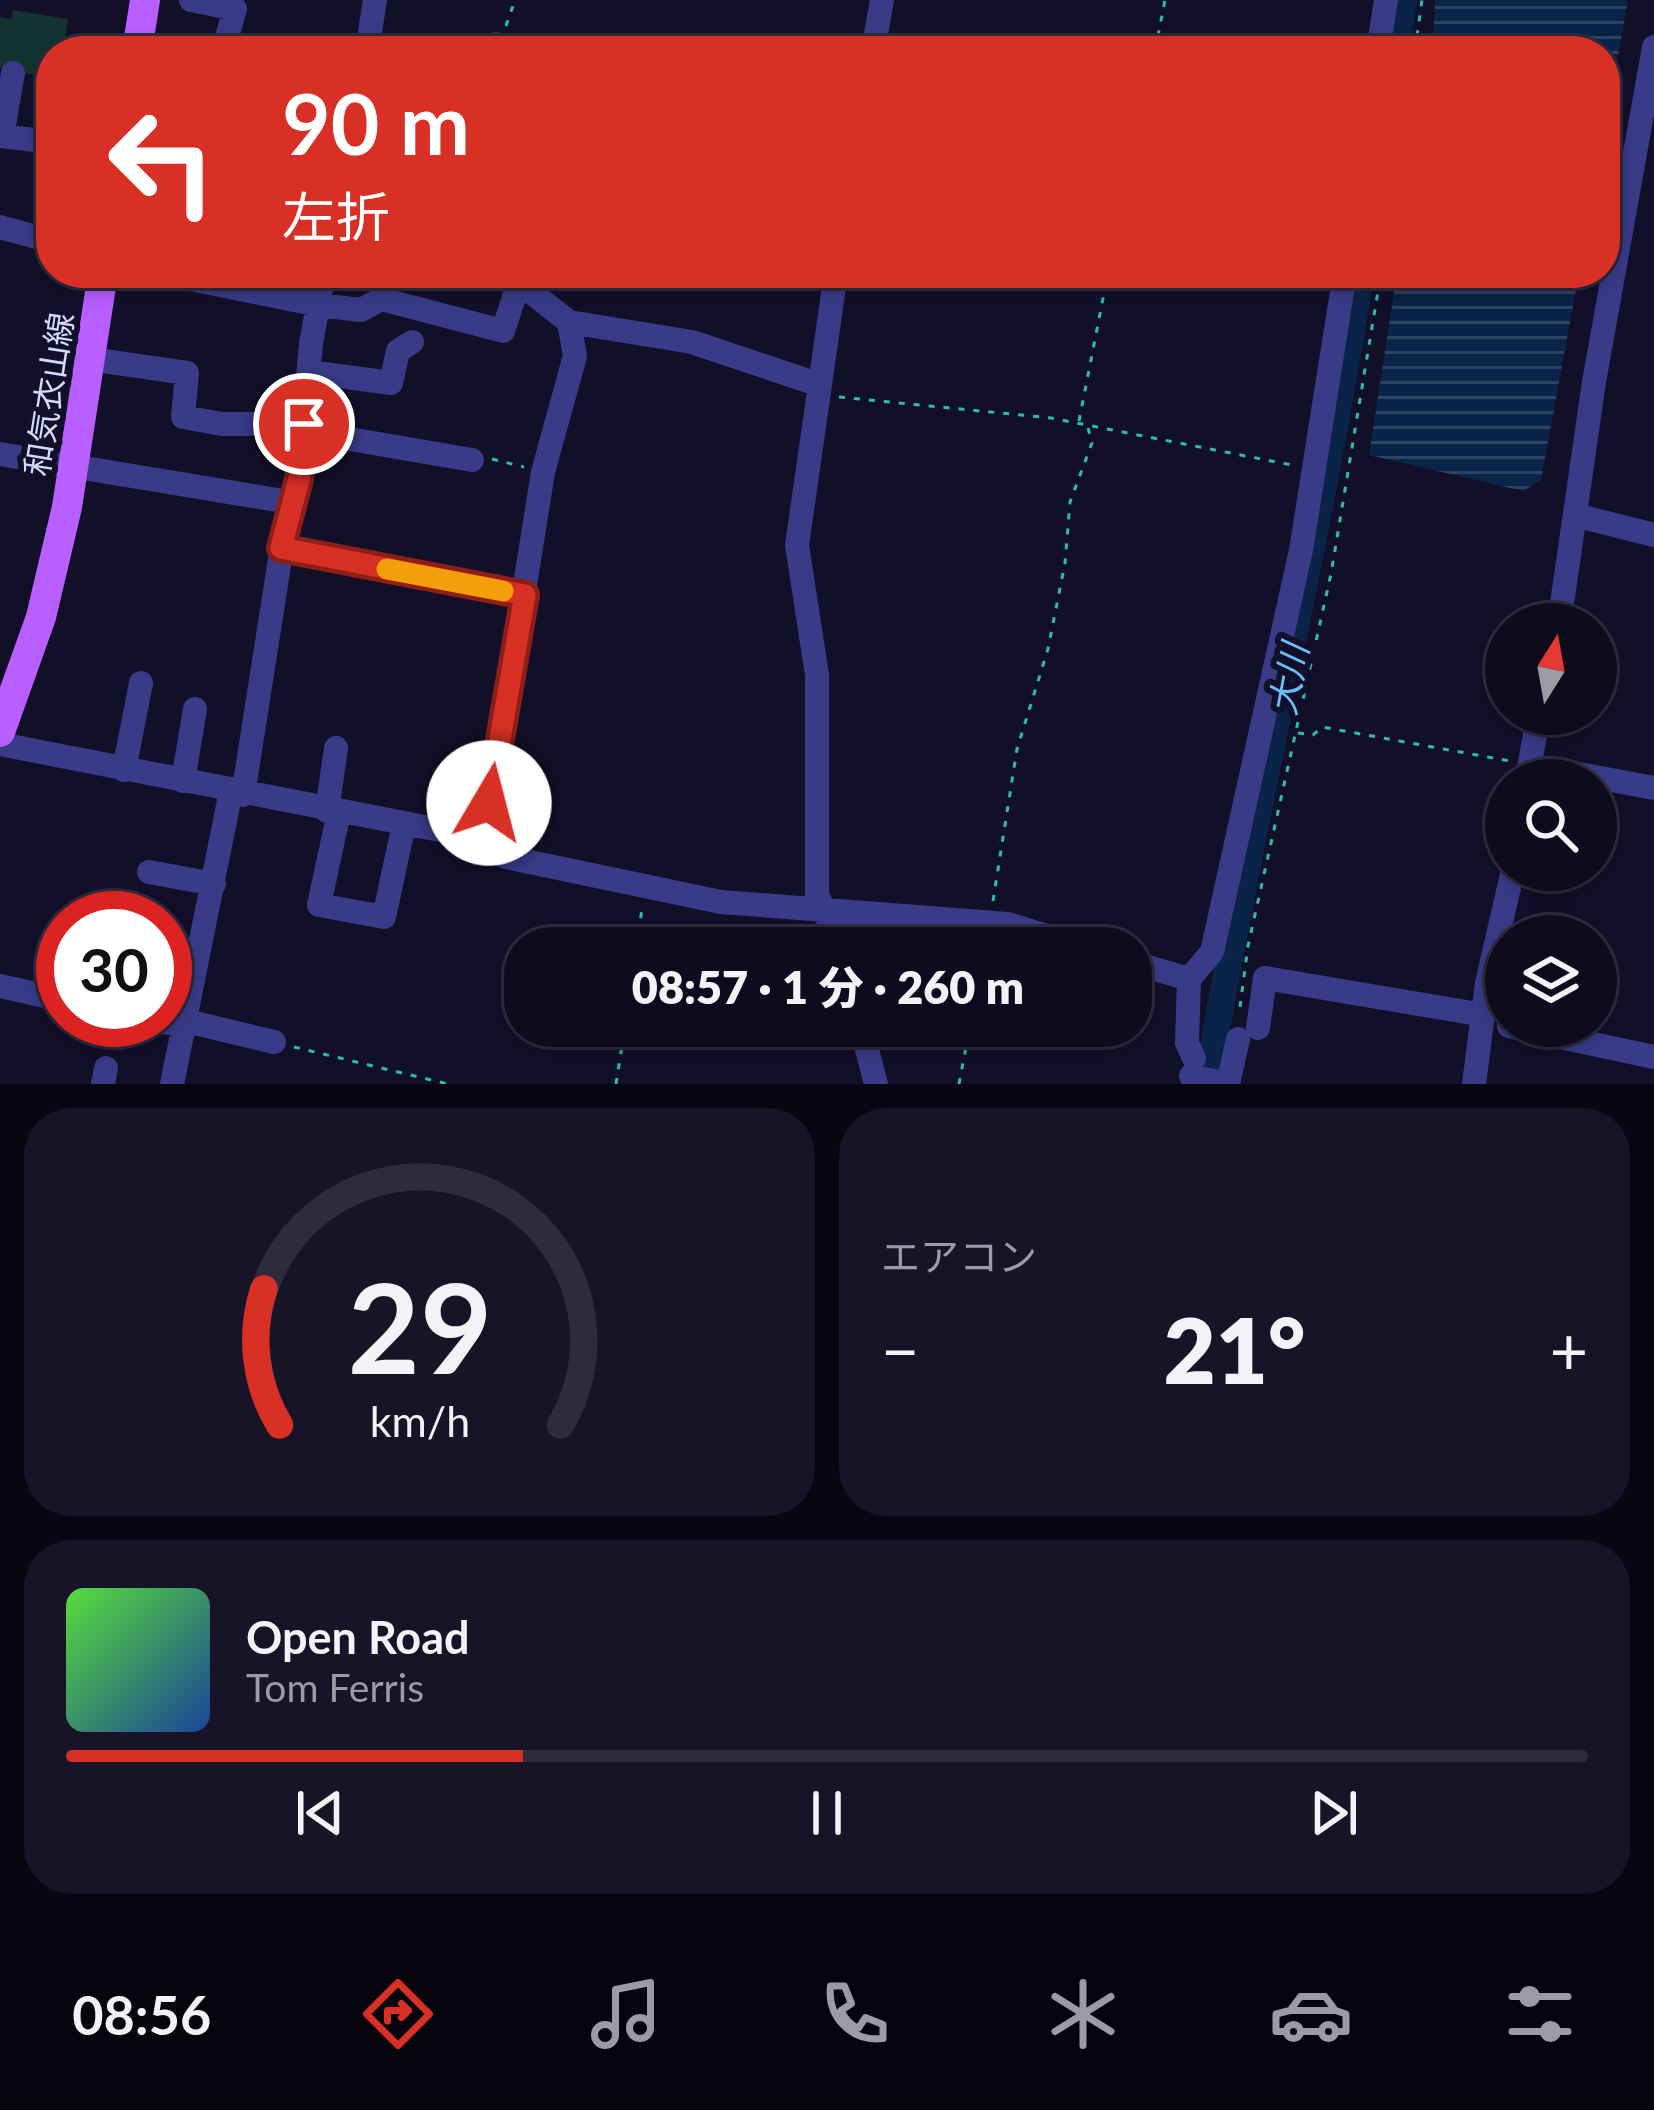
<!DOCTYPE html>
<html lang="ja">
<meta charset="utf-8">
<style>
:root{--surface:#0e0b1f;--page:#171428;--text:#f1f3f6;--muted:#9b9ba4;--line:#2e2b3d;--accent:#d93025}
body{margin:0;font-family:Lato,"Noto Sans JP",sans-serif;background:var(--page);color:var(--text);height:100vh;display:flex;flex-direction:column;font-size:45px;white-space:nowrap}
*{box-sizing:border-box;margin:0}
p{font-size:39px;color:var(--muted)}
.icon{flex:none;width:66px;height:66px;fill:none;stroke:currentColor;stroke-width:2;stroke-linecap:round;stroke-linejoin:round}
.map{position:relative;height:1084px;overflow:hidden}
.side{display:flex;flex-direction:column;gap:24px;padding:24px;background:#080611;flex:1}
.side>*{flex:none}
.top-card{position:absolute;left:36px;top:36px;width:1584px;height:252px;border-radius:48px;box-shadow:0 6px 18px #0003,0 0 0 3px var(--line);background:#d93025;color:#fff;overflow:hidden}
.needle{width:78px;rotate:11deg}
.fabs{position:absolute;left:1485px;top:603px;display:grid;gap:24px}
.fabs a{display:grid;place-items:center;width:132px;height:132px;border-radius:50%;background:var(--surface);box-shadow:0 6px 18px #0003,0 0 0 3px var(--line);font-size:60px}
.speed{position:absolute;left:36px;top:891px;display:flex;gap:24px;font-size:60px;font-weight:700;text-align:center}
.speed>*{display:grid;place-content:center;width:156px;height:156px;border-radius:50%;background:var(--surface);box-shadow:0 6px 18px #0003,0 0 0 3px var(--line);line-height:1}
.speed .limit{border:18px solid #d22;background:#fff;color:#111}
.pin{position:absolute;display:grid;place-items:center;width:102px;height:102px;color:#fff;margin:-51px;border:6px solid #fff;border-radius:50%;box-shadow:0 3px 12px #0007}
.me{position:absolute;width:132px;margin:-66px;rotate:8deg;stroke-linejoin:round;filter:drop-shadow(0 0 9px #0008)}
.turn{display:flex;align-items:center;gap:42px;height:252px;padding:0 48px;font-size:54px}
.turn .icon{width:156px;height:156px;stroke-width:2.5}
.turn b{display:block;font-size:84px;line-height:102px}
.big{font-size:90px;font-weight:800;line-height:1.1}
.side .widget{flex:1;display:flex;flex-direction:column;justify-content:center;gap:18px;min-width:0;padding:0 42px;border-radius:48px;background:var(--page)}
.side .dial{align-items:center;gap:0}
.dial svg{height:312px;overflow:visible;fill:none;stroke:var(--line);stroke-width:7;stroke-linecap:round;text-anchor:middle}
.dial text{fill:var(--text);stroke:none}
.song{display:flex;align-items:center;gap:36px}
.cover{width:144px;height:144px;border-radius:18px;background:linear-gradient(135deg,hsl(110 70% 55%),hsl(220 70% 35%))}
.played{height:12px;border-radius:6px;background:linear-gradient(90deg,var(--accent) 30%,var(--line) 30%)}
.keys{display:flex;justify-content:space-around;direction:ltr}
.heat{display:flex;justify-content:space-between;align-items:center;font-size:66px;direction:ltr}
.side .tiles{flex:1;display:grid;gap:24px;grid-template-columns:1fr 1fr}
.widget:last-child{grid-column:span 2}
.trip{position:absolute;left:504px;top:927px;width:648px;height:120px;border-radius:48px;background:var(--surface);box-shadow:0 6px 18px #0003,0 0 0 3px var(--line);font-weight:800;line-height:120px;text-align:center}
.menu{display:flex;height:192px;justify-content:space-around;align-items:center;background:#06040c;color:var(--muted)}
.menu .icon{width:84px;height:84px}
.menu .active{color:var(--accent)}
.menu b{font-size:54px;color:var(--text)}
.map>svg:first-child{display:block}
</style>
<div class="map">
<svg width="1654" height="1084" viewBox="0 0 1654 1084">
<defs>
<pattern id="water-rules" width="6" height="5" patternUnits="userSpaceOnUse" patternTransform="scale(3)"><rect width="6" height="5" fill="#092448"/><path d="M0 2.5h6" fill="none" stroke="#2c4363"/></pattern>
</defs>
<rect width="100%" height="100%" fill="#120f29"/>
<path fill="#123330" d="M 13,10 L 68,19 L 63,51 L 51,51 L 51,78 L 0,68 L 0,17 L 11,19 Z"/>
<path fill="url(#water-rules)" d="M 1435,0 L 1628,0 L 1605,127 L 1605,51 L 1433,51 Z
M 1397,273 L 1579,273 L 1541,480 L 1523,491 L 1369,455 Z"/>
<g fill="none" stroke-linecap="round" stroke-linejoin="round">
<path stroke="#092448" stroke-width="27" d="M 1396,51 L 1404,0
M 1207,1084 C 1253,812 1318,545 1361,273"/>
<path stroke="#2cbeac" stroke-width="3" stroke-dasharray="6 9" stroke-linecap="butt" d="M 506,26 L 515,0
M 515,48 L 531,51
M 1155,51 L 1165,0
M 1415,51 L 1422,0
M 839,397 L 1051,418 L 1297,466
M 1079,421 L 1108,273
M 492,459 L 524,467
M 1298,733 L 1313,735 L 1322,727 L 1510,761
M 993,901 L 1017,749 L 1048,649 L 1065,563 L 1070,502 L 1092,443 L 1088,428
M 637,948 L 642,908
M 1240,1007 L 1248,946 L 1331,574 L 1381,273
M 294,1047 L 448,1084
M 616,1084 L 625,1026
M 959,1084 L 970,1026"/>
<path stroke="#393b89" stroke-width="24" d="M 191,0 L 235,9 L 223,51
M 367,51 L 375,0
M 491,51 L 496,44
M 873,51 L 882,0
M 1378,51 L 1386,0
M 0,136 L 51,142
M 2,136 L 13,73
M 0,227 L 51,241
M 161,273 L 319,305 L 361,310 L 381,299 L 503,331 L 522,273
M 836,273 L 797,545 L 817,675 L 817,895 L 841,948
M 512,277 L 569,322 L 692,342 L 820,385
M 90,359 L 187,373 L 183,417 L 222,424 L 304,424
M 309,372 L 391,383 L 398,351 L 412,342
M 303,431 L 472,460
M 0,454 L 289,502
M 1575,515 L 1654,535
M 281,549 L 525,595
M 1559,624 L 1594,382 L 1654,47
M 0,744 L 445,831 L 506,857 L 721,902 L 1008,924 L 1086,948
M 1530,765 L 1654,788
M 124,770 L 141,683
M 1527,778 L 1539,714
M 183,781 L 195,709
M 243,795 L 289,502 L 299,479 L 311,343 L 324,273
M 327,811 L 336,748
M 339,812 L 319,905 L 384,917 L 404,824
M 483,849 L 543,472 L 575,356 L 569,322
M 149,872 L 214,884
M 1131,962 L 1189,979 L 1187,1043 L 1194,1058
M 1189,979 L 1212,952 L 1301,550 L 1345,273
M 0,986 L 63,1000
M 155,1020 L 184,1026
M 186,1021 L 274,1042
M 861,1026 L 876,1084
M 1509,1026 L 1654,1057
M 1258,1028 L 1265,978 L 1484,1015
M 1191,1076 L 1226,1084
M 103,1084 L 106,1068
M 172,1084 L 231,791
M 1228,1084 L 1238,1039
M 1474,1084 L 1487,983 L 1513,870"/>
<path stroke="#b95eff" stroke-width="30" d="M 137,51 L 145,0
M 0,732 L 41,617 L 67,507 L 103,273"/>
</g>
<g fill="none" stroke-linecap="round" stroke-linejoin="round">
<g stroke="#8d1f18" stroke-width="30">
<path id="route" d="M 304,424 L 299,479 L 281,548 L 525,595 L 489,803"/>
</g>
<use href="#route" stroke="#d93025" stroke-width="21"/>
<path stroke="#f59e0b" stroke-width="21" d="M 387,569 L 503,591"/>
</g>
<g text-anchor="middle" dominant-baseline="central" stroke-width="12" stroke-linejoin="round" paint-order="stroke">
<g font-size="33" fill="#d9d7ff" stroke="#120f29">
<text transform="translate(48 394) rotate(-81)">和気衣山線</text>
</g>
<g font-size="36" font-style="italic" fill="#65c1ff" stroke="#120f29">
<text transform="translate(1288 679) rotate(-79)">大川</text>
</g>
</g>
</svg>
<div class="fabs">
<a><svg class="needle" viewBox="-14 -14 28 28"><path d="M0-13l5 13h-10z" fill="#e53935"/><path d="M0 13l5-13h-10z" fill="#9b9ba4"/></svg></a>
<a><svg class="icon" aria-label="search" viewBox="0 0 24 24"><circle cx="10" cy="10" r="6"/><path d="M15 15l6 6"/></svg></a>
<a><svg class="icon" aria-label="layers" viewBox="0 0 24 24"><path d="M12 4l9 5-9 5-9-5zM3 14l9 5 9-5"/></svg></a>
</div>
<div class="speed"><div class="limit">30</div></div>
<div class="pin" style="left:304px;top:424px;background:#d93025"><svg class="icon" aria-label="arrive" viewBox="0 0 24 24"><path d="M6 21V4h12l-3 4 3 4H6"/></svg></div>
<svg class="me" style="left:489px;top:803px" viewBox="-20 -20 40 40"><circle r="19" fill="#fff"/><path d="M0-13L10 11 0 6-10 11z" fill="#d93025"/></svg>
<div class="trip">08:57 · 1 分 · 260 m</div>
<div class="top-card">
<div class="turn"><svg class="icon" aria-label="left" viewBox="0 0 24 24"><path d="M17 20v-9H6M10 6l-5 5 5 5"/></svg><div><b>90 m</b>左折</div></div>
</div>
</div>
<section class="side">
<div class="tiles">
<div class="widget dial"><svg viewBox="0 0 100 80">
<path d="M14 69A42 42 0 1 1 86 69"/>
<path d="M14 69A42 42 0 0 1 10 34" stroke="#d93025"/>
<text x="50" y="56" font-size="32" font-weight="700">29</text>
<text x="50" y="72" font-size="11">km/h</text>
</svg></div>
<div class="widget"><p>エアコン</p>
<div class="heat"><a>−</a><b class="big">21°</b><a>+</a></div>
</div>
<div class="widget">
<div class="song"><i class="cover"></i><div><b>Open Road</b><p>Tom Ferris</p></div></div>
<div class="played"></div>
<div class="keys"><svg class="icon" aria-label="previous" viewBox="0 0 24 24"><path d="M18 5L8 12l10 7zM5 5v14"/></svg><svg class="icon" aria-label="pause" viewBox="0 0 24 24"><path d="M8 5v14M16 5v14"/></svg><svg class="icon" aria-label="next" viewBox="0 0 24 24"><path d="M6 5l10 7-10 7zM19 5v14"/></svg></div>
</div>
</div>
</section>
<nav class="menu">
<b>08:56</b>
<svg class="icon active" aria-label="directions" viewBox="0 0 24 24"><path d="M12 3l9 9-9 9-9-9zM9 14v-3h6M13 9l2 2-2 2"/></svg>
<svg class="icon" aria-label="music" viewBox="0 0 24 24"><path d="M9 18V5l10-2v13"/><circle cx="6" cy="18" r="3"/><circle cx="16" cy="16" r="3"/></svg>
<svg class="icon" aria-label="phone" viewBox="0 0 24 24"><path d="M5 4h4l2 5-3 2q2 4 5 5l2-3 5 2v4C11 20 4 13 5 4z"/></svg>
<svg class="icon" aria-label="climate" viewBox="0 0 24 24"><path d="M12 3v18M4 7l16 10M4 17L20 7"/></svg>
<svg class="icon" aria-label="car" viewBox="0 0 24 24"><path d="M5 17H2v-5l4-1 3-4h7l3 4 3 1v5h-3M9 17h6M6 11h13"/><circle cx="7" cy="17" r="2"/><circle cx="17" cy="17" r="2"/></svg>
<svg class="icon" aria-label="filters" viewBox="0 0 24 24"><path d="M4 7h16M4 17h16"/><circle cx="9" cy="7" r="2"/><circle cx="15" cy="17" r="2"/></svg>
</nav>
